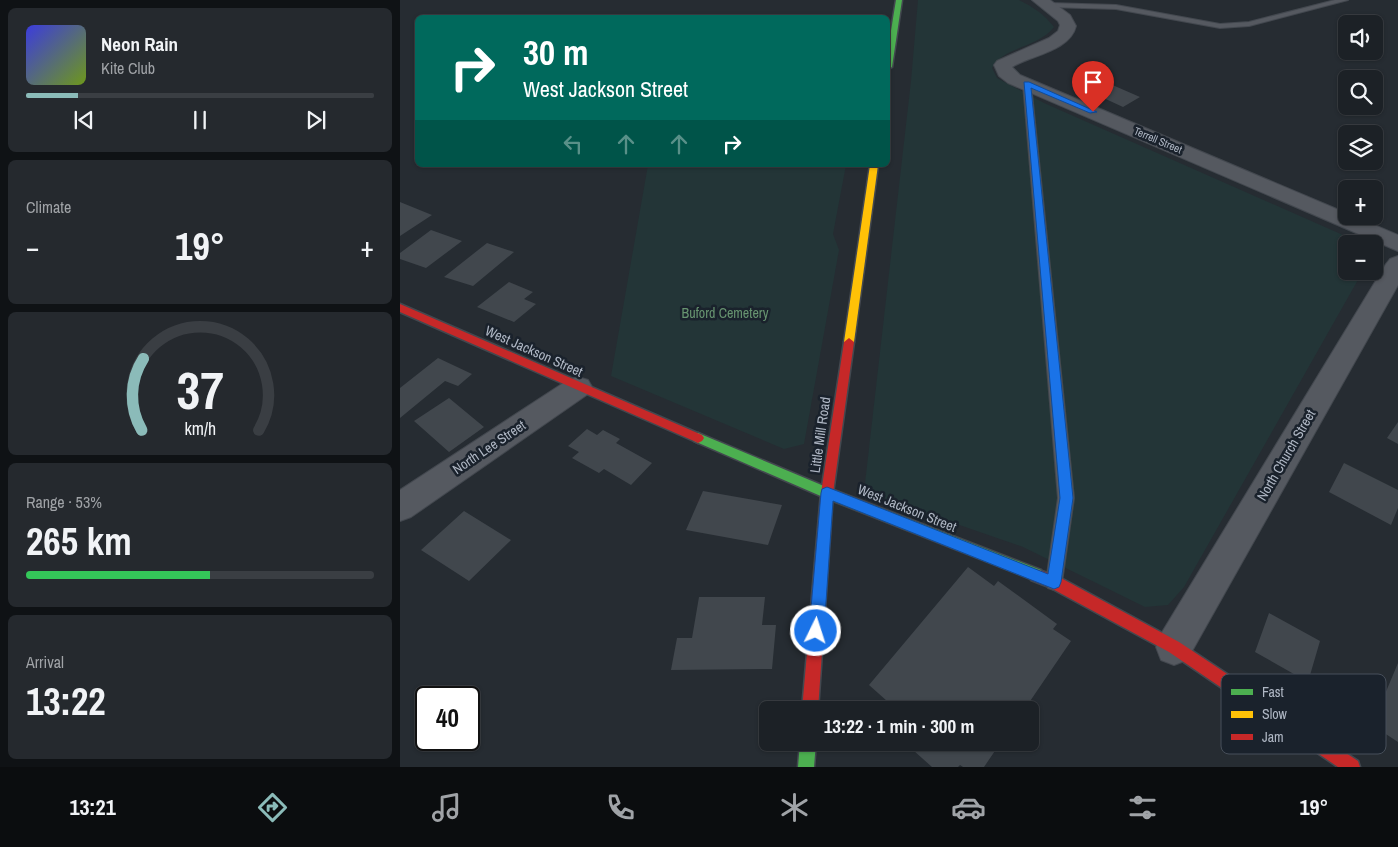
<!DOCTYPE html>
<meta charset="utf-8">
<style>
:root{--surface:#1c2126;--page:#25292e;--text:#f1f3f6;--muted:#a0a3a7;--line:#3a3e43;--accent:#8bbbb9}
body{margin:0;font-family:"Archivo Narrow",sans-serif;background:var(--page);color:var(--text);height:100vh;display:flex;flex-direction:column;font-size:19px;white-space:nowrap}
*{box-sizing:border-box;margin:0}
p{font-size:16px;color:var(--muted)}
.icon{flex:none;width:28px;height:28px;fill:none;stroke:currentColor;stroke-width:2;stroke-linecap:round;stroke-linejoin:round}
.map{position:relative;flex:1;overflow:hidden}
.drawer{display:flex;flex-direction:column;gap:8px;padding:8px;background:#0f1215;width:400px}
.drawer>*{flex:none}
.guide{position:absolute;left:15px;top:15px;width:475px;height:152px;border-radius:8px;box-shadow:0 1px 4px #0004,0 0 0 1px var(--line);background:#00695c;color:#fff;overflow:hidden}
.tools{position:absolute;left:938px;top:15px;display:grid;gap:10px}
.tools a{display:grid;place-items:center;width:45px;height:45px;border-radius:8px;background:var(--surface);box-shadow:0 1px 4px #0004,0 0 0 1px var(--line);font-size:25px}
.speed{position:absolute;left:15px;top:686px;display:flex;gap:10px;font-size:25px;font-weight:700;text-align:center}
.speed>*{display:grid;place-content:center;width:65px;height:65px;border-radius:50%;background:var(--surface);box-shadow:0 1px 4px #0004,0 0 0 1px var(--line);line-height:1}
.speed .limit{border:2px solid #111;border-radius:8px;background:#fff;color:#111}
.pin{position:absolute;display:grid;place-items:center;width:42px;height:42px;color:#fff;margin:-51px -21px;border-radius:50% 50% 50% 0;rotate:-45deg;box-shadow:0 0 5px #0007}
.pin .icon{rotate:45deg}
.me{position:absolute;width:55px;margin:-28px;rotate:4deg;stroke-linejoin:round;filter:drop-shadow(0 0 4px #0008)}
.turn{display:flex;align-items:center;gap:18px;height:105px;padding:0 25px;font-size:22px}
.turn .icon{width:65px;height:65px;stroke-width:2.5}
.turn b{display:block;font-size:35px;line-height:42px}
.lanes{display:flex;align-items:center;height:48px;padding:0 25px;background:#0003;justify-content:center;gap:25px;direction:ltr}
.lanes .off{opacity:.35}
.big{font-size:38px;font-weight:800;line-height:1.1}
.drawer .tile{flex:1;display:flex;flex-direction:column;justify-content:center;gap:8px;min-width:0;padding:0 18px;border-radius:8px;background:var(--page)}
.drawer .dial{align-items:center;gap:0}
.dial svg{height:130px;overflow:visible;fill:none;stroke:var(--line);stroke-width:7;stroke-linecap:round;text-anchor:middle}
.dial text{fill:var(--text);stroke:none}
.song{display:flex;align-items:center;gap:15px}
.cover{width:60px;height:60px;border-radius:8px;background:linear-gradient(135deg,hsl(240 70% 55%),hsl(80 70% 35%))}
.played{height:5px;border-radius:2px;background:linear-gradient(90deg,var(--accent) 15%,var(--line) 15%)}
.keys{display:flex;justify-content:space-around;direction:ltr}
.heat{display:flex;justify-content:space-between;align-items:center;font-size:28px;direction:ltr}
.charge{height:8px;border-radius:4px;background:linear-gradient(90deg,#34c759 53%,var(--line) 0)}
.trip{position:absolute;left:359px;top:701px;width:280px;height:50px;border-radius:8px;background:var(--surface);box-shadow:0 1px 4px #0004,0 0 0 1px var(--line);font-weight:800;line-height:50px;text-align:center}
.menu{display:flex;height:80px;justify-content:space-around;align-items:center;background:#0b0d0f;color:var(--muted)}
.menu .icon{width:35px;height:35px}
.menu .selected{color:var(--accent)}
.menu b{font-size:22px;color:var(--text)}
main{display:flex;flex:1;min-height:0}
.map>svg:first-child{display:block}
</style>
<main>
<section class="drawer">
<div class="tile">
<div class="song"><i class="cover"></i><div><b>Neon Rain</b><p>Kite Club</p></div></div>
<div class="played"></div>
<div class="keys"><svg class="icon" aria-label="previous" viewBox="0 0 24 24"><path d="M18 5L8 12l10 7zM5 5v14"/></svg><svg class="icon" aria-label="pause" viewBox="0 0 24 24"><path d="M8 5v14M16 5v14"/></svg><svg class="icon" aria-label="next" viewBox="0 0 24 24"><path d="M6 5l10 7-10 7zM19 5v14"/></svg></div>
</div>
<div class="tile"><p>Climate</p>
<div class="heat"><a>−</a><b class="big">19°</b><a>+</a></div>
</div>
<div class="tile dial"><svg viewBox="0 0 100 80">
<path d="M14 69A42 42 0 1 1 86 69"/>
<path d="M14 69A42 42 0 0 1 15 25" stroke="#8bbbb9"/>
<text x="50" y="56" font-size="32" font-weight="700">37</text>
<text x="50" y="72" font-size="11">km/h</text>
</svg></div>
<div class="tile"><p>Range · 53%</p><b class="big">265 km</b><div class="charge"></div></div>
<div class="tile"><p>Arrival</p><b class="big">13:22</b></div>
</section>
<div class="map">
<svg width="998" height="767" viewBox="0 0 998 767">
<rect width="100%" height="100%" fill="#262c32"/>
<path fill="#233537" d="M 518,0 L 619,0 C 633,7 644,14 654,27 C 638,48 602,47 592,68 L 597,78 L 644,103 L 943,235 L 952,244 L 946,244 L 946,271 L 963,271 L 784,587 L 768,605 L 745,607 L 623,547 L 464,492 L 511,81 Z
M 248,165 L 446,165 L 433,234 L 439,250 L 404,444 L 384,449 L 211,376 Z"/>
<path fill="#41474d" d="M 701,80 L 740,97 L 723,107 L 684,89 Z
M 0,202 L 32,215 L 0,236 Z
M 31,230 L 62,241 L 26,268 L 0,259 L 0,253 Z
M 87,243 L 114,252 L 73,286 L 44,277 Z
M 109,282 L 133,292 L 124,299 L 136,304 L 114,322 L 77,307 Z
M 38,358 L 72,374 L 58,386 L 45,381 L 0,418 L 0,388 Z
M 49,398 L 84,427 L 49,452 L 14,421 Z
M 998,422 L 998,444 L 987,438 Z
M 187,429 L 197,435 L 203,430 L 220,439 L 216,443 L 252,463 L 231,485 L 204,469 L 199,473 L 172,458 L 179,452 L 168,446 Z
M 944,463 L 998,490 L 998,508 L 991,525 L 929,492 Z
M 303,491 L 382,505 L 368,545 L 286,530 Z
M 64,511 L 111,540 L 69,581 L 21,550 Z
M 568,567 L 594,586 L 598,581 L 657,624 L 653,629 L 671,641 L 624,710 L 480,710 L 487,701 L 469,685 Z
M 299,597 L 365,597 L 362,625 L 376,625 L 372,669 L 271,670 L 277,638 L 292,638 Z
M 869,613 L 920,641 L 908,682 L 855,652 Z
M 998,663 L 998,742 L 972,725 Z
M 504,742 L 601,742 L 584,767 L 563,767 L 560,765 L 558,767 L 532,767 Z"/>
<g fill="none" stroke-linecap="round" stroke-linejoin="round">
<g stroke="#43484f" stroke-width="2">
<path id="lane" d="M 935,0 L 948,0 L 849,26 L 820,28 L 716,9 L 649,7 L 645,5 L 649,3 L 716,5 L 820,24 L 849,22 Z
M 627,81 L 631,84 L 674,498 L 662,582 L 660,588 L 654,590 L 648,588 L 646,582 L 658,498 L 623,84 Z"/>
</g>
<g stroke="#43484f" stroke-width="2">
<path id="street" d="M 632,0 L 650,0 L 670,15 L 676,26 C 670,51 632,55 612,67 L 620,75 L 946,213 L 946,216 L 953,216 L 998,235 L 998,251 L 608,83 L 599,76 L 594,65 L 597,61 L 649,38 L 658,31 L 660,25 L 658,21 Z
M 998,256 L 998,285 L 787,660 L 774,665 L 761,660 L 756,647 L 761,634 L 986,264 L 990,259 Z
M 178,377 L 188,380 L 192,387 L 188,394 L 11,517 L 0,521 L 0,490 L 168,380 Z"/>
</g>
<g stroke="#43484f" stroke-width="3">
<path id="fast" d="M 496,0 L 502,0 L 492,67 L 488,69 L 488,49 Z
M 298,433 L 431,489 L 641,570 L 643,575 L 641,580 L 636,581 L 423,497 L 294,441 L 292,438 L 294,435 Z
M 400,742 L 416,742 L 414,767 L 398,767 Z"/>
</g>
<g stroke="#43484f" stroke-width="3">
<path id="slow" d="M 470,165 L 478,165 L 454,342 L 449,346 L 444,342 Z"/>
</g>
<g stroke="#43484f" stroke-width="3">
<path id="jam" d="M 0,304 L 302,435 L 304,438 L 302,441 L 298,443 L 294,441 L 0,312 Z
M 449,338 L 454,342 L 433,493 L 418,710 L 402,710 L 421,493 L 444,342 Z
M 636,569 L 659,577 L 779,642 L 958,761 L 960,767 L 938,767 L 769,652 L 649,587 L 631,580 L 629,575 L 631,570 Z"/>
</g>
<use href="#lane" fill="#555960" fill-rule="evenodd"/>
<use href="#street" fill="#555960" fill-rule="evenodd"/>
<use href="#fast" fill="#4caf50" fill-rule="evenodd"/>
<use href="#slow" fill="#ffc107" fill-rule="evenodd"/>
<use href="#jam" fill="#c62828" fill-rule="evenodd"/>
</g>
<path fill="#1a73e8" stroke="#114b97" d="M 624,82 L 629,82 L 697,112 L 690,113 L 631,88 L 673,498 L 661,582 L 659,587 L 654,589 L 433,501 L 424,631 L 422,636 L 416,638 L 411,636 L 409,631 L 421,493 L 422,489 L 427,487 L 648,574 L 660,498 Z"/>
<g text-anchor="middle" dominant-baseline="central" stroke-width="5" stroke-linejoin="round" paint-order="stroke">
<g font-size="11" fill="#afb7c4" stroke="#1a222c">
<text transform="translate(758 140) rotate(23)">Terrell Street</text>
</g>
<g font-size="14" fill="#679470" stroke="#1a222c">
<text x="325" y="313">Buford Cemetery</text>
</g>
<g font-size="14" fill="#afb7c4" stroke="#1a222c">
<text transform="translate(134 351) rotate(24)">West Jackson Street</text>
<text transform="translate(420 435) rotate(-82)">Little Mill Road</text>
<text transform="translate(89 447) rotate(-34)">North Lee Street</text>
<text transform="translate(886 455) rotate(-60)">North Church Street</text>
<text transform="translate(507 508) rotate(22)">West Jackson Street</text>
</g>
</g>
<rect x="821" y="674" width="165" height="80" rx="8" fill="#1a222c" stroke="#474f5a" stroke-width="1"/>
<rect x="831" y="689" width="22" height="6" fill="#4caf50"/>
<rect x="831" y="711" width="22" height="7" fill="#ffc107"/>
<rect x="831" y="734" width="22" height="6" fill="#c62828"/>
<g font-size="14" fill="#afb7c4">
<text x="862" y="697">Fast</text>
<text x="862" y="719">Slow</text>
<text x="862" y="742">Jam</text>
</g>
</svg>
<div class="tools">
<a><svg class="icon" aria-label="sound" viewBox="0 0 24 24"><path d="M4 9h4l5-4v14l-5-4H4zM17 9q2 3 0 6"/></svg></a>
<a><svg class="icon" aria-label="search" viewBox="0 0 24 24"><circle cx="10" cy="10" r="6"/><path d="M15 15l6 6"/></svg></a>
<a><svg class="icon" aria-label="layers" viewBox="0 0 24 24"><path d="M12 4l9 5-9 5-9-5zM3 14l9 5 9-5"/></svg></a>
<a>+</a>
<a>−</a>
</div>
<div class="speed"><div class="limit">40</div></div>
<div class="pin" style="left:693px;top:112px;background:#d93025"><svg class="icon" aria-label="arrive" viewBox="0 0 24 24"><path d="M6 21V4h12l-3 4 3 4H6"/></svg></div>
<svg class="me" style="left:416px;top:631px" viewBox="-20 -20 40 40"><circle r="17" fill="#1a73e8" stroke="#fff" stroke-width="3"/><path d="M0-11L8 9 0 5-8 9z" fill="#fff"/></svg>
<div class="trip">13:22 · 1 min · 300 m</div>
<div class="guide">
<div class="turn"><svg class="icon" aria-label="right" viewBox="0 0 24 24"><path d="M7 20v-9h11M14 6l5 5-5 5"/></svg><div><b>30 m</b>West Jackson Street</div></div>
<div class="lanes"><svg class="icon off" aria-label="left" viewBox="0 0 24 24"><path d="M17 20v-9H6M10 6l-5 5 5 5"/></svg><svg class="icon off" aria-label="ahead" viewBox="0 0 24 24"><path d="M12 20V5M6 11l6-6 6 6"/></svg><svg class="icon off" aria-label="ahead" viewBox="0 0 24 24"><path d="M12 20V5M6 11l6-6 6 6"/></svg><svg class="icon" aria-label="right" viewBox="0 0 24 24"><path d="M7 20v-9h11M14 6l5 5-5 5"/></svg></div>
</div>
</div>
</main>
<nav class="menu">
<b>13:21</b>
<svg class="icon selected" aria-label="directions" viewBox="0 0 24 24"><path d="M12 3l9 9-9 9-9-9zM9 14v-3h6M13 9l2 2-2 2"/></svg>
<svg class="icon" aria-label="music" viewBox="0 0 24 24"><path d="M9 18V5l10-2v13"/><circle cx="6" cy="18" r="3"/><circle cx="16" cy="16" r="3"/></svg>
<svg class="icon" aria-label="phone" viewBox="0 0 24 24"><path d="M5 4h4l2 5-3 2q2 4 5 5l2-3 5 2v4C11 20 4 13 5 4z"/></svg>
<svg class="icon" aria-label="climate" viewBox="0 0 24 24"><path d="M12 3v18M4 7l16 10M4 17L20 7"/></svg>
<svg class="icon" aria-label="car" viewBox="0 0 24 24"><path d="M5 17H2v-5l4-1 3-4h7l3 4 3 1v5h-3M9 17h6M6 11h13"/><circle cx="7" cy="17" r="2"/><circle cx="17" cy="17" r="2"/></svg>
<svg class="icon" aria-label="filters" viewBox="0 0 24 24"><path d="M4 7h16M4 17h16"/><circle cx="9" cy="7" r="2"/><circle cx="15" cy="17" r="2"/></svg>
<b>19°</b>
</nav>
